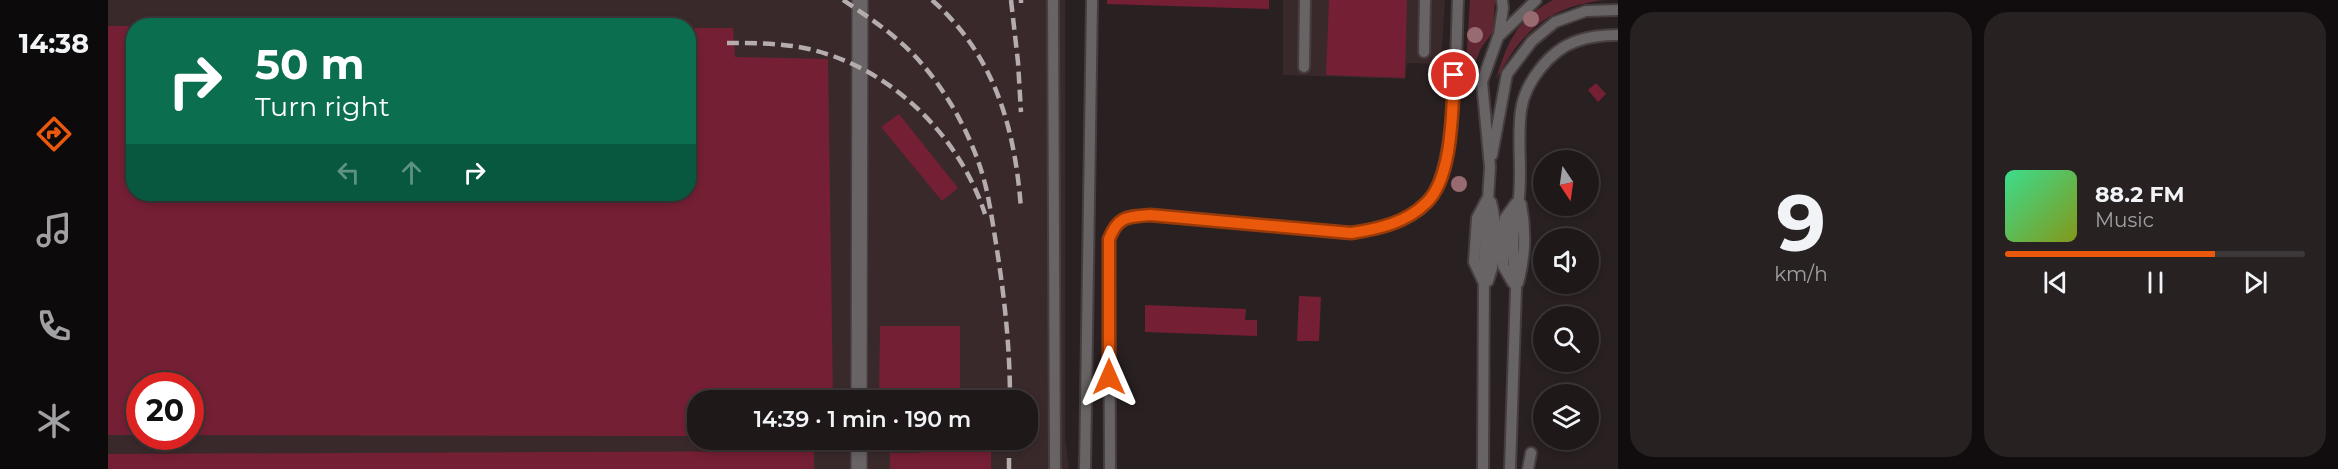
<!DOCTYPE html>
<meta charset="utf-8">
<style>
:root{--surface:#1f1819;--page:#272122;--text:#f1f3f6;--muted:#a1a0a2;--line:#3c3738;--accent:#ea580c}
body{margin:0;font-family:Montserrat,sans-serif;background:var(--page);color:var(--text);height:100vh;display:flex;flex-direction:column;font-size:22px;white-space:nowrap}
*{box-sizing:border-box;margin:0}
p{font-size:20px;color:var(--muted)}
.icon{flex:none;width:33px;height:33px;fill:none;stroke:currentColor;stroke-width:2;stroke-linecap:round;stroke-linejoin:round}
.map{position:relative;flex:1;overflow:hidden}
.panel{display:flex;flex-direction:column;gap:12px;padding:12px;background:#110d0e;width:720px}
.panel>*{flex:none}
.top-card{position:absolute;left:18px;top:18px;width:570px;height:183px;border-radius:24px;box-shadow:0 3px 9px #0003,0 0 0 2px var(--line);background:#0b6e4f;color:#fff;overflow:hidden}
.needle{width:39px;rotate:167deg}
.controls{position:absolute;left:1425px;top:150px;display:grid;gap:12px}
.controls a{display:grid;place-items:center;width:66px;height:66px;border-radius:50%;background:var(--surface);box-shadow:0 3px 9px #0003,0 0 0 2px var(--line);font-size:30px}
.speed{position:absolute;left:18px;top:372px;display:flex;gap:12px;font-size:30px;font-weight:700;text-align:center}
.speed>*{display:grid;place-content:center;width:78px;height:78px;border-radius:50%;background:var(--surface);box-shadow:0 3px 9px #0003,0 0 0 2px var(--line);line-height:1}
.speed .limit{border:9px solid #d22;background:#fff;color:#111}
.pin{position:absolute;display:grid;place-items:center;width:51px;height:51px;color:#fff;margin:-26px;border:3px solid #fff;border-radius:50%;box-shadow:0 2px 6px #0007}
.me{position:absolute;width:66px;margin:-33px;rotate:0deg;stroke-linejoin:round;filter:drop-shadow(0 0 4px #0008)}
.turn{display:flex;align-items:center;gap:21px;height:126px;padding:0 30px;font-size:27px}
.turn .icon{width:78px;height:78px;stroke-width:2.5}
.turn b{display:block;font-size:42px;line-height:51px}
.lanes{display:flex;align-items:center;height:57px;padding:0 30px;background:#0003;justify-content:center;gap:30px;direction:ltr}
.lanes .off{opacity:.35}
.panel .card{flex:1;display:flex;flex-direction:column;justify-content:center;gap:9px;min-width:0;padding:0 21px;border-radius:24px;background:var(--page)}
.panel .dial{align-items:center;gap:0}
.dial b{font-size:78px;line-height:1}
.song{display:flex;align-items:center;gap:18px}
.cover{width:72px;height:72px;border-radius:9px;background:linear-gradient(135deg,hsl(150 70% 55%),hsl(70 70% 35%))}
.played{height:6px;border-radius:3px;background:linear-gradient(90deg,var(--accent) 70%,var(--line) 70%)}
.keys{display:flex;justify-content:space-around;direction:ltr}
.panel .tiles{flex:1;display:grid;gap:12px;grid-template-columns:repeat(2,1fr)}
.trip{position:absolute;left:579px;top:390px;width:351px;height:60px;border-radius:24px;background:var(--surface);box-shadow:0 3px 9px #0003,0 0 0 2px var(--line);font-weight:600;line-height:60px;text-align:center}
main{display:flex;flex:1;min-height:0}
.menu{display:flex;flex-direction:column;width:108px;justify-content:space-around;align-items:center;background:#0c0a0a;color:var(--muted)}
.menu .icon{width:42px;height:42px}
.menu .on{color:var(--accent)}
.menu b{font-size:27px;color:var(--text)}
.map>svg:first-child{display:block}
</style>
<main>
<nav class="menu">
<b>14:38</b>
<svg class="icon on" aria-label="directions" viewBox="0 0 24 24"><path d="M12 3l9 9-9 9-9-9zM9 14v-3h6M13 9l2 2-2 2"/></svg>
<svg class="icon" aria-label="music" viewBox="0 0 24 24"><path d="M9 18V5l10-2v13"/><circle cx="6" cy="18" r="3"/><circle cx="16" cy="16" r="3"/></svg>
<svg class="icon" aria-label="phone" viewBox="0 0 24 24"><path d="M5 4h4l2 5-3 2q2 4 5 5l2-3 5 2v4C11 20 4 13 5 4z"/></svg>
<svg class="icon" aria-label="climate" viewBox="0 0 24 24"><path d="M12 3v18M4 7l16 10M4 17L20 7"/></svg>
</nav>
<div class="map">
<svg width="1510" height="469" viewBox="0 0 1510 469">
<rect width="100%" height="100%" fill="#292021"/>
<path fill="#39292b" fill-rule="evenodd" d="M 0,0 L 957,0 L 957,439 L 961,469 L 0,469 ZM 26,26 L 580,26 L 580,194 L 26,194 ZM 32,386 L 82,386 L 82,436 L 32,436 ZM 590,400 L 920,400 L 920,440 L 590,440 Z
M 1175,0 L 1337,0 L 1333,64 L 1299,63 L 1297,79 L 1175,75 Z"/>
<path fill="#602732" d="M 1362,0 L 1387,0 L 1385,32 L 1373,48 L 1363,73 L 1357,81 Z
M 1445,0 L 1498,0 C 1489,0 1480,3 1470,5 C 1427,17 1410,41 1388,79 C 1399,42 1410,18 1445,0 Z"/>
<path fill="#751f34" d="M 999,0 L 1161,0 L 1161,9 L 999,4 Z
M 1221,0 L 1299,0 L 1297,78 L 1218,75 Z
M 0,26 L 26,26 L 26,194 L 580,194 L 580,28 L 625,28 L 627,57 L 720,59 L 725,400 L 590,400 L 590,436 L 82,435 L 82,386 L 32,386 L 32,435 L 0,435 Z
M 1488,83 L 1498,94 L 1490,102 L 1480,90 Z
M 791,114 L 850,188 L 834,201 L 773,127 Z
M 1191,296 L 1213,297 L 1211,341 L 1189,341 Z
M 1037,305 L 1138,309 L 1137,320 L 1149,320 L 1149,336 L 1037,332 Z
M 772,326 L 852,326 L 852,400 L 771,400 Z
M 811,440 L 883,440 L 883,469 L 782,469 L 782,453 L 811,453 Z
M 706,451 L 706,469 L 0,469 L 0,454 Z"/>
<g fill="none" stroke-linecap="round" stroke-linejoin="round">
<g stroke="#463d3e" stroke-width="14">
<path id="lane" d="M 945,0 L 947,469
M 1391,35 L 1395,8 L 1394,0
M 1316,52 L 1317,0
M 1196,67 L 1197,0
M 1384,155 L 1399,74 L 1424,41 L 1447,22 L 1478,11 L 1510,10
M 1375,281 L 1366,262 L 1369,218 L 1379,199
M 1380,281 C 1389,256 1390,227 1383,202
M 1405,283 L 1395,266 L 1397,218 L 1408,203
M 1410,283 C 1417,258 1418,230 1413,204
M 977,469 L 984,0
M 1002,469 L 1001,239 C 1010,216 1019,217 1042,215 L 1243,233 C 1269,229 1299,223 1319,203 C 1349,172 1348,45 1350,0
M 1375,469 L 1376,265 L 1382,167 L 1374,82 L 1390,37 L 1428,0
M 1402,469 L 1408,289 C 1405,266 1404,243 1407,220 C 1408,212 1410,205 1411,197 C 1414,168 1409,138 1413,110 C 1417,82 1442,50 1469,41 C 1483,36 1496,35 1510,35
M 1420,469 L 1423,453"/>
</g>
<g stroke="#463d3e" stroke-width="18">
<path id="street" d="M 751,400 L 752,0
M 751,469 L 751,440"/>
</g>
<use href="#lane" stroke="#686364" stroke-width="10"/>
<use href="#street" stroke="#686364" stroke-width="15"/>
<path stroke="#b4acad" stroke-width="4.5" stroke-dasharray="12 6" stroke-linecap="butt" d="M 735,0 C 759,16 783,32 804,53 C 839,89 868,142 879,192 C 883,211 886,231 889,250 C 897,301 902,350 902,400
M 824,0 C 887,56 907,128 913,209
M 903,0 L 910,62 L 913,112
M 913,0 L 913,3
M 619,43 C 646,43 674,43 701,49 C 783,68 851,135 877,214
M 901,440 L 901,469"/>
</g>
<g fill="#986b71">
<circle cx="1423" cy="19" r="8"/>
<circle cx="1367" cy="35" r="8"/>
<circle cx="1351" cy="184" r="8"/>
</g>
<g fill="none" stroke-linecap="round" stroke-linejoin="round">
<g stroke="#983908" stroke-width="15">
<path id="route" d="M 1001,377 L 1001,239 C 1010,216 1019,217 1042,215 L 1243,233 C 1270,229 1298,223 1318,203 C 1345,178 1344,110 1346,75"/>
</g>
<use href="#route" stroke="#ea580c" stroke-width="10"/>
</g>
</svg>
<div class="controls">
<a><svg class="needle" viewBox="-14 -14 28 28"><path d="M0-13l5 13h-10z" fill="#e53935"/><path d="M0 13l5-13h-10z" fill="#a1a0a2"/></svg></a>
<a><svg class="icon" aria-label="sound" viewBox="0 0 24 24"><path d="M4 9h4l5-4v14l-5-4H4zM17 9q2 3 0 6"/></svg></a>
<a><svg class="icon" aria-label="search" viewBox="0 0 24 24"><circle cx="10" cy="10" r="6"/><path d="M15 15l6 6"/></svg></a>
<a><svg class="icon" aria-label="layers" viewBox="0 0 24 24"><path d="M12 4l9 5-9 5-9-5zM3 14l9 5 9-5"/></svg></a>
</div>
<div class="speed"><div class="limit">20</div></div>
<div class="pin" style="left:1346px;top:75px;background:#d93025"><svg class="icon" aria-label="arrive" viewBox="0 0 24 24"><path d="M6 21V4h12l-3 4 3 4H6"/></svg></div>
<svg class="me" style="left:1001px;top:377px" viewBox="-20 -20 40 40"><path d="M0-17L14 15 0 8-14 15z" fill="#ea580c" stroke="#fff" stroke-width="4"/></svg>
<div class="trip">14:39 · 1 min · 190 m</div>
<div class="top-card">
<div class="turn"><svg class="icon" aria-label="right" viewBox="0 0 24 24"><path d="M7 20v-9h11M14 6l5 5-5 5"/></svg><div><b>50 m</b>Turn right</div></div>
<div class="lanes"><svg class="icon off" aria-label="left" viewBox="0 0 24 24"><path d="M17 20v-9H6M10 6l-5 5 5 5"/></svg><svg class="icon off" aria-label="ahead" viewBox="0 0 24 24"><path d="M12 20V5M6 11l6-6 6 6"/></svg><svg class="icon" aria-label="right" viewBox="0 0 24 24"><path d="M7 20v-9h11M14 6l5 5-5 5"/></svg></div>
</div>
</div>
<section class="panel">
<div class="tiles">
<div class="card dial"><b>9</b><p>km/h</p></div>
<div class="card">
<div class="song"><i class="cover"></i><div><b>88.2 FM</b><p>Music</p></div></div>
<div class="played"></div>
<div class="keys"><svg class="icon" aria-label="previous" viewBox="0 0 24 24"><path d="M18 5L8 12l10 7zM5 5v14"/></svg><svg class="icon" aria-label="pause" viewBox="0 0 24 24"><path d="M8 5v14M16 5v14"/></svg><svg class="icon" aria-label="next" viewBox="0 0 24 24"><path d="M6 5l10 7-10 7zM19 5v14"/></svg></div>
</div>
</div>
</section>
</main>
